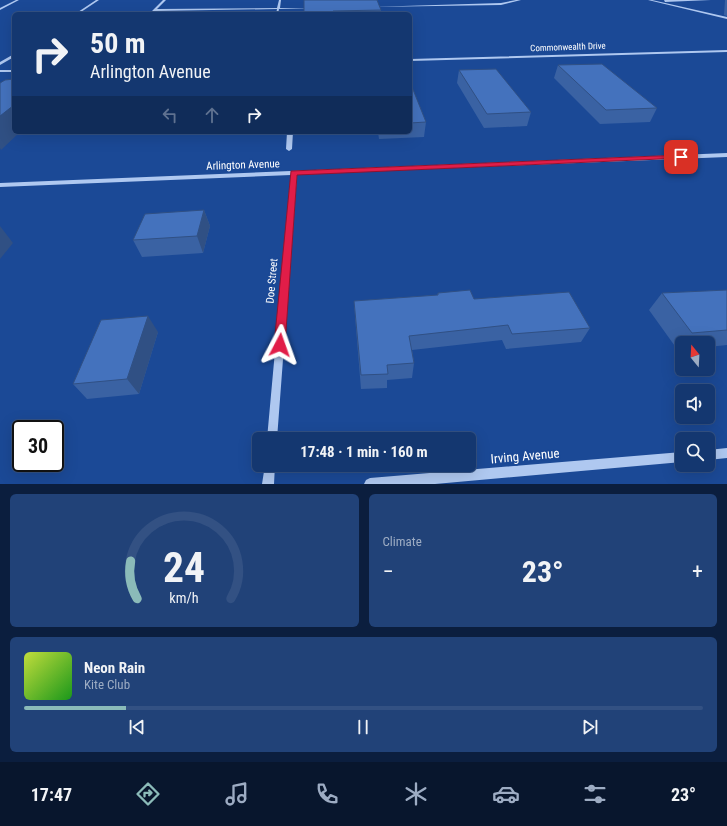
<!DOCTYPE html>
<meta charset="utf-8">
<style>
:root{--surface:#143770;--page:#214278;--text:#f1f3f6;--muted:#9dacc3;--line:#335183;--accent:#8bbbb9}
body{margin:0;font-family:"Roboto Condensed",sans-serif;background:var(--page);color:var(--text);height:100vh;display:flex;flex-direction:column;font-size:15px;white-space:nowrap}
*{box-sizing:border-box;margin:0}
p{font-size:13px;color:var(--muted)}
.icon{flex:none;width:22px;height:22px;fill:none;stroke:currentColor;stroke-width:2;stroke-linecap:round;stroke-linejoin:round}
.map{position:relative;height:484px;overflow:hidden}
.details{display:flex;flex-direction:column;gap:10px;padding:10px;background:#0b1e3e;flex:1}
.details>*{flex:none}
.top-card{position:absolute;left:12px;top:12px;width:400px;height:122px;border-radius:6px;box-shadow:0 4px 16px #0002,0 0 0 1px var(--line);background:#143770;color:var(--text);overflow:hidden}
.needle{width:26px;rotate:342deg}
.fabs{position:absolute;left:675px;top:336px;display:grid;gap:8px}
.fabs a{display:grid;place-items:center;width:40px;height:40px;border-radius:6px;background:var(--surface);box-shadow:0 4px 16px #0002,0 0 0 1px var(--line);font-size:20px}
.speed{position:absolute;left:12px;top:420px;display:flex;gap:8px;font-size:20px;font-weight:700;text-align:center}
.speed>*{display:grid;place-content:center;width:52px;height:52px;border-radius:50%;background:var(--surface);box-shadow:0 4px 16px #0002,0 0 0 1px var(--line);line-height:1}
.speed .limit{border:2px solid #111;border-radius:6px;background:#fff;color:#111}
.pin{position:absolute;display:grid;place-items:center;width:34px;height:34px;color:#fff;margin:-17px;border-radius:8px;box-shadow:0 2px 6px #0006}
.me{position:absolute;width:44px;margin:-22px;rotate:4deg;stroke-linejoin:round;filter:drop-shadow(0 0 3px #0008)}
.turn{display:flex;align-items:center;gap:14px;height:84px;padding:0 12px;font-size:18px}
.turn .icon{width:52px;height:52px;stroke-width:2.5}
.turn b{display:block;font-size:28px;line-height:34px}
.lanes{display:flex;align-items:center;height:38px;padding:0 12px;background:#0003;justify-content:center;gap:20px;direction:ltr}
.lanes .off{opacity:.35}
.big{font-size:30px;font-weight:700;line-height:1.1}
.details .widget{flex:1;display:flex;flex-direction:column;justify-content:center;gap:6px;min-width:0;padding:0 14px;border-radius:6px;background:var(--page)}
.details .dial{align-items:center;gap:0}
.dial svg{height:104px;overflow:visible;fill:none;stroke:var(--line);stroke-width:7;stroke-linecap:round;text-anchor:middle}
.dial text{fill:var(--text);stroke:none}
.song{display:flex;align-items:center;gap:12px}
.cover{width:48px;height:48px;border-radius:6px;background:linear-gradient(135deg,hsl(70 70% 55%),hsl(120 70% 35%))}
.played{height:4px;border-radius:2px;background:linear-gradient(90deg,var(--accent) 15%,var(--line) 15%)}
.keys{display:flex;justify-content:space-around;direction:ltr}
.heat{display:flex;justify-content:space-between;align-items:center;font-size:22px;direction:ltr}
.details .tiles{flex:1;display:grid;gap:10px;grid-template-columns:1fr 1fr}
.widget:last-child{grid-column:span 2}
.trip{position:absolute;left:252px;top:432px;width:224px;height:40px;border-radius:6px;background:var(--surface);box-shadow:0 4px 16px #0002,0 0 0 1px var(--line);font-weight:700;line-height:40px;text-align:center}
.dock{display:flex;height:64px;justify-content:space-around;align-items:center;background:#08162d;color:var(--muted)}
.dock .icon{width:28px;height:28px}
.dock .active{color:var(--accent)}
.dock b{font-size:18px;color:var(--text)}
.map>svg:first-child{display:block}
</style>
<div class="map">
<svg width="727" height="484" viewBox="0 0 727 484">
<rect width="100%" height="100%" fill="#1b4996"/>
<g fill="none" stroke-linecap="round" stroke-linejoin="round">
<path fill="#afc8f0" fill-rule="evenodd" d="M 16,0 L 19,0 L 0,10 L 0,8 Z
M 96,0 L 99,0 L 78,14 L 75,14 Z
M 163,0 L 166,0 L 157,9 L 277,8 L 279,0 L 281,0 L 280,8 L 313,8 L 279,9 L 278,14 L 276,14 L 277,9 L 155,11 L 152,14 L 149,14 Z
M 516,0 L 521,0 L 501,5 L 370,7 L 501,3 Z
M 648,0 L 652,0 L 727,17 L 727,19 Z
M 664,0 L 711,0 L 665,2 Z
M 727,50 L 727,52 L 410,61 L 410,59 Z
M 14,54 L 14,57 L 0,65 L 0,62 Z
M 0,70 L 14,70 L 14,72 L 0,72 Z
M 287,132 L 293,132 L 292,149 L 289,151 L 286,149 Z
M 727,153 L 727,157 L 297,174 L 277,439 L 267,439 L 291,175 L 0,187 L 0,183 Z
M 727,448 L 727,458 L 708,460 L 708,450 Z
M 682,452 L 682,462 L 435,484 L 364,484 L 366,480 L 370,478 Z
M 265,465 L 275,465 L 274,484 L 262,484 Z"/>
</g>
<path fill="#3a62a3" d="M 304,0 L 381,10 L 381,14 L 304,14 Z
M 725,0 L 727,0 L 727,16 L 724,15 Z
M 558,65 L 657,108 L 650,122 L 600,124 L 554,78 Z
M 459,70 L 531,112 L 527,126 L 484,128 L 457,83 Z
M 410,82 L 426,122 L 424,137 L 379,139 L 378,132 L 410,132 Z
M 204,210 L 210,226 L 203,253 L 142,257 L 133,240 Z
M 727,290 L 727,345 L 708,347 L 708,343 L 682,343 L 682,348 L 677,349 L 649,310 L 662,293 Z
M 438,293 L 474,299 L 590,328 L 581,342 L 506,349 L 502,340 L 412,350 L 414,363 L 412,378 L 387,380 L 387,388 L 361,389 L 355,316 L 354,301 L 437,295 Z
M 158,332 L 139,394 L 87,399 L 73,384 Z"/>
<path fill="#305084" d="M 14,105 L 14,132 L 20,132 L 1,150 L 0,148 L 0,116 Z
M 204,210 L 210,226 L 203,253 L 197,236 Z
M 0,226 L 13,243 L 0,259 Z
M 148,316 L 158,332 L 139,394 L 127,379 Z"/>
<path fill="#4472bd" stroke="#305084" d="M 304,0 L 377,0 L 381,10 L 333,11 L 334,13 L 304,14 Z
M 602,64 L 657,108 L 606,110 L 558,65 Z
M 496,69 L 531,112 L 487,114 L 459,70 Z
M 14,79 L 14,105 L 0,116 L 0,83 L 5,80 Z
M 410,82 L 426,122 L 410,123 Z
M 204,210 L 197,236 L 133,240 L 145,214 Z
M 470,290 L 474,299 L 569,292 L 590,328 L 512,334 L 508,325 L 409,336 L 414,363 L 387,365 L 388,374 L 361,375 L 354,301 L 438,295 L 438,293 Z
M 727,290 L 727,330 L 692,333 L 662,293 Z
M 148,316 L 127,379 L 73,384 L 101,320 Z"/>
<path fill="#e11d48" stroke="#92132f" d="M 681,155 L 684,157 L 683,158 L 297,175 L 285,345 L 284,349 L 280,350 L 276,349 L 274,345 L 291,171 Z"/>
<g text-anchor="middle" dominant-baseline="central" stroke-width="3.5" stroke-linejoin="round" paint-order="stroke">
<g font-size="9" fill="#fff" stroke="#1b4996">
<text transform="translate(568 47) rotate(-2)">Commonwealth Drive</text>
</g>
<g font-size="11" fill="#fff" stroke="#1b4996">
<text transform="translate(243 165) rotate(-2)">Arlington Avenue</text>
<text transform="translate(272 281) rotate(-85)">Doe Street</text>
</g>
<g font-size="13" fill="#fff" stroke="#1b4996">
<text transform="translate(525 456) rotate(-5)">Irving Avenue</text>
</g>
</g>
</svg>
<div class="fabs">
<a><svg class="needle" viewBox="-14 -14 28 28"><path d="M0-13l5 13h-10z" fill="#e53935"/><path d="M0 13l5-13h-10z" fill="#9dacc3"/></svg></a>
<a><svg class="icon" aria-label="sound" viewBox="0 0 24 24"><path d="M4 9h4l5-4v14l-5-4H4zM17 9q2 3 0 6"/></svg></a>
<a><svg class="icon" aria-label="search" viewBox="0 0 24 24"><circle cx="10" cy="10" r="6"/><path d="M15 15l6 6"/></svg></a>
</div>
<div class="speed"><div class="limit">30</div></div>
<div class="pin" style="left:681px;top:157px;background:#d93025"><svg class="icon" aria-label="arrive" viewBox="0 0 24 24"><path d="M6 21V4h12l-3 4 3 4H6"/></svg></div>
<svg class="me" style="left:280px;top:345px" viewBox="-20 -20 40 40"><path d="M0-17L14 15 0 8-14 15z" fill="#e11d48" stroke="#fff" stroke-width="4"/></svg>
<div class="trip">17:48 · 1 min · 160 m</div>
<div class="top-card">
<div class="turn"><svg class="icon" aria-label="right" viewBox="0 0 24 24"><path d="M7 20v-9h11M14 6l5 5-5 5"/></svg><div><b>50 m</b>Arlington Avenue</div></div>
<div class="lanes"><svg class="icon off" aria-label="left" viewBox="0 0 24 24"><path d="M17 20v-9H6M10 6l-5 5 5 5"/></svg><svg class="icon off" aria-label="ahead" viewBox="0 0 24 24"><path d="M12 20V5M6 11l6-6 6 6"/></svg><svg class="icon" aria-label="right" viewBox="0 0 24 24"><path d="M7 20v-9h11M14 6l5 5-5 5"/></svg></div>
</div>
</div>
<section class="details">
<div class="tiles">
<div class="widget dial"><svg viewBox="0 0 100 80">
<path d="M14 69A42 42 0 1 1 86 69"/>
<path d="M14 69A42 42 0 0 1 9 40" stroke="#8bbbb9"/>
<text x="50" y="56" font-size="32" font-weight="700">24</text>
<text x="50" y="72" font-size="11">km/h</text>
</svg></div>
<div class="widget"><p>Climate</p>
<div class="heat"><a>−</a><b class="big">23°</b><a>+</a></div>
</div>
<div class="widget">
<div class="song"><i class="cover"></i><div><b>Neon Rain</b><p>Kite Club</p></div></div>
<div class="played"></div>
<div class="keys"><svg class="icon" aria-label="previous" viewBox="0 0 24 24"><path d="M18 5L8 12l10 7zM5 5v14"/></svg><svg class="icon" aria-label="pause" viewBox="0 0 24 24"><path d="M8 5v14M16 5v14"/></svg><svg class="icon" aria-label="next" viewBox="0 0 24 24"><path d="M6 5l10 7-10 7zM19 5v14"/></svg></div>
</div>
</div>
</section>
<nav class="dock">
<b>17:47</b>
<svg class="icon active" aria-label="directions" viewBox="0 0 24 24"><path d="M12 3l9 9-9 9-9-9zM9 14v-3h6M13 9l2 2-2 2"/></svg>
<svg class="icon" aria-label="music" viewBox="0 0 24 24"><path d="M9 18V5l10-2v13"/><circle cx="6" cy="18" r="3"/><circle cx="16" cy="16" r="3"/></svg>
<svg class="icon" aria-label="phone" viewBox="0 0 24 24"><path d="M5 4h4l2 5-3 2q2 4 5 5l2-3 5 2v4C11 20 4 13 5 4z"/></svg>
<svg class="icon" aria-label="climate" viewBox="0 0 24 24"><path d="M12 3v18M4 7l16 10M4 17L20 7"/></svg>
<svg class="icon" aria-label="car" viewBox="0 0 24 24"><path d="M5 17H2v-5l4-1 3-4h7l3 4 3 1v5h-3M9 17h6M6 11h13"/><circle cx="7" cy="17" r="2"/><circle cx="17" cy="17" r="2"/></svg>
<svg class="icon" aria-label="filters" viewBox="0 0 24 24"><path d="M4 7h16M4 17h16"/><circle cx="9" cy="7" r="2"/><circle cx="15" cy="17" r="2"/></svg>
<b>23°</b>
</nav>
